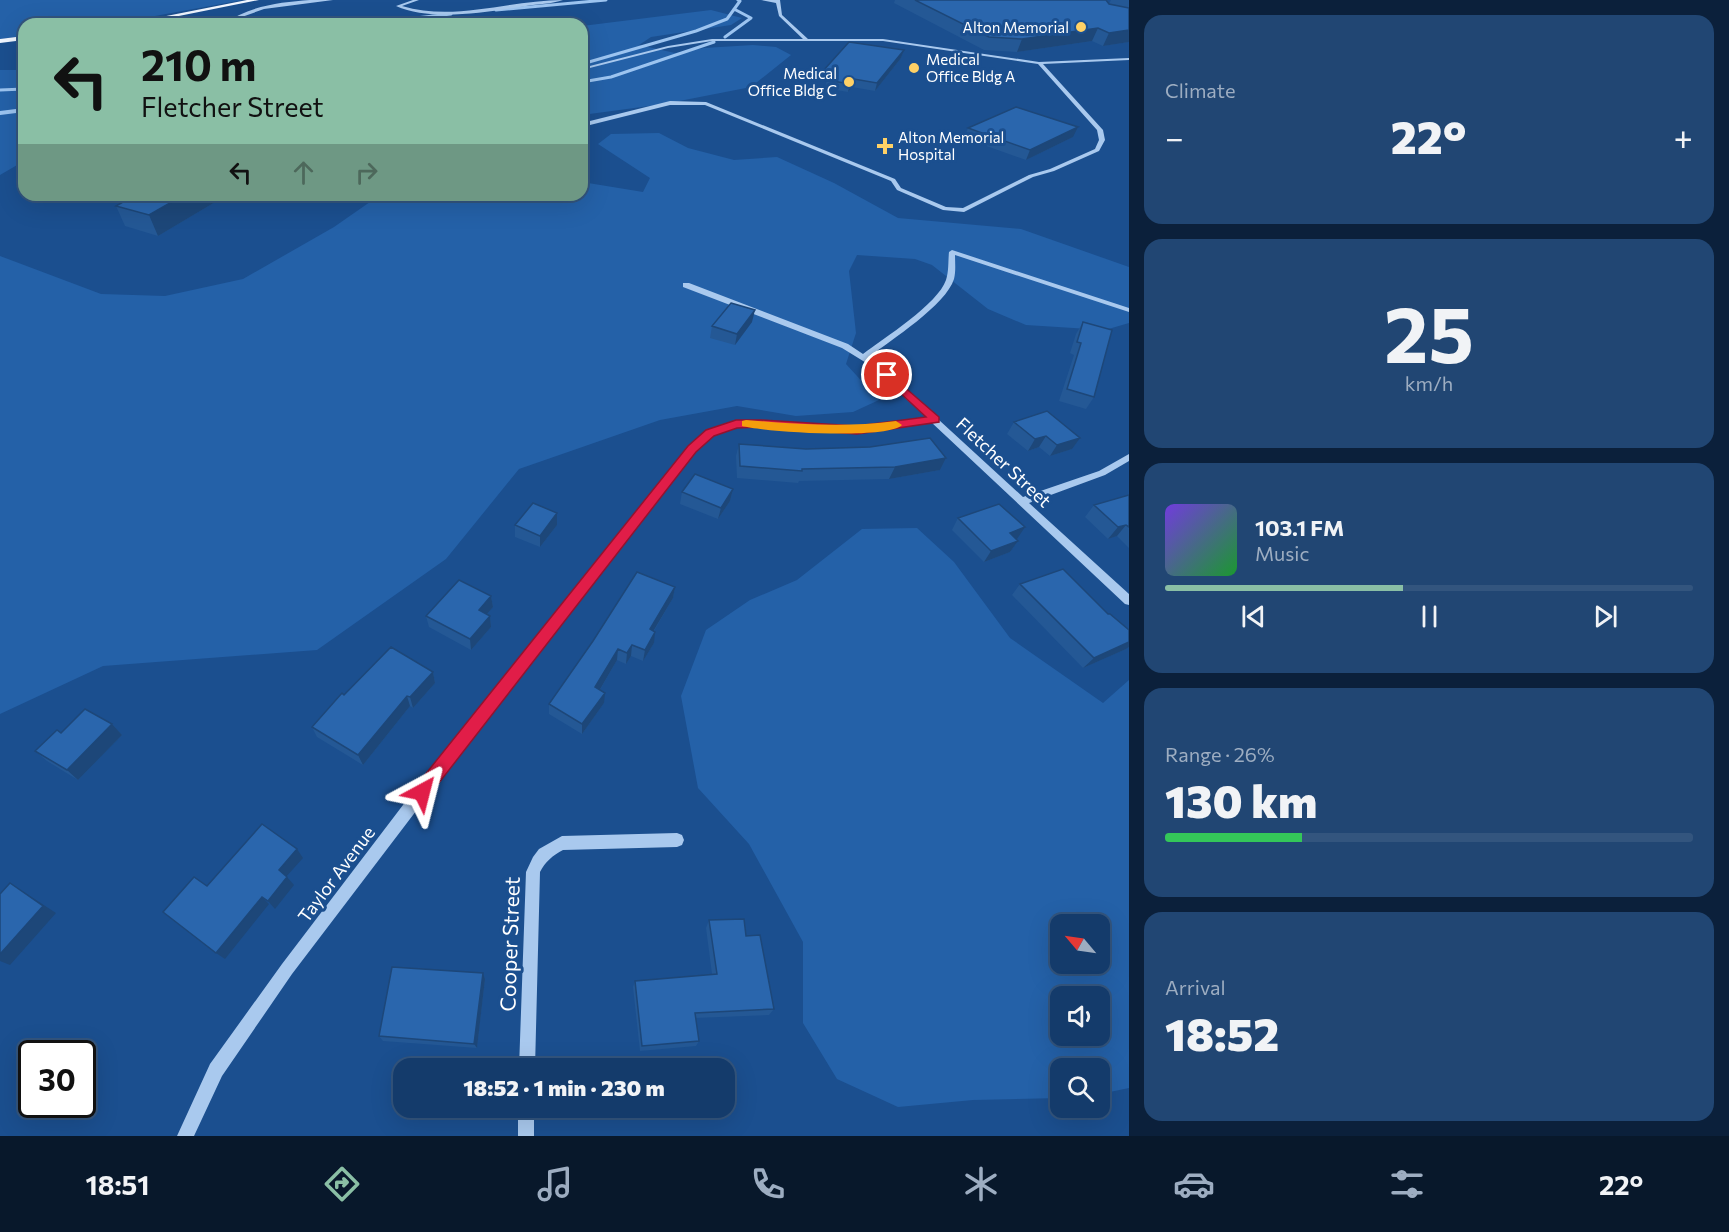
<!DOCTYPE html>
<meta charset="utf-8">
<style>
:root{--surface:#143b6b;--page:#214673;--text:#f1f3f6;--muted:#9dadc1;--line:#33557e;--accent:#8abfa5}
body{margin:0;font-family:Commissioner,sans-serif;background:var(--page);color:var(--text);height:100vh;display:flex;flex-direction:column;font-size:22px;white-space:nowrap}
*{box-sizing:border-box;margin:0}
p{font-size:20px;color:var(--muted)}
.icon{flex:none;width:33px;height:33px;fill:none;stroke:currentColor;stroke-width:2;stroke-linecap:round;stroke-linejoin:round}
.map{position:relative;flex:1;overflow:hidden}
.details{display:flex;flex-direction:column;gap:15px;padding:15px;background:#0b203b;width:600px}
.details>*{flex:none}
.guide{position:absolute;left:18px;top:18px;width:570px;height:183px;border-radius:18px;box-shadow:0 6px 24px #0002,0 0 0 2px var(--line);background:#8abfa5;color:#111;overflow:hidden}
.needle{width:39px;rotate:299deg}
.fabs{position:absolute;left:1050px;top:914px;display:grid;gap:12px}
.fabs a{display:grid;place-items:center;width:60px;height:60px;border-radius:12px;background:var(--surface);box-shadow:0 6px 24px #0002,0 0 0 2px var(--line);font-size:30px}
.speed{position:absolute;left:18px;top:1040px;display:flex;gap:12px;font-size:30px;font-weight:700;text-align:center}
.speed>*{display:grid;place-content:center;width:78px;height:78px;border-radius:50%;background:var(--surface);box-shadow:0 6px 24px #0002,0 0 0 2px var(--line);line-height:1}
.speed .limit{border:3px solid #111;border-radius:9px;background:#fff;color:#111}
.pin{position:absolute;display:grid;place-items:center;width:51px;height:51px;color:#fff;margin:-26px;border:3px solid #fff;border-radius:50%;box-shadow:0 2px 6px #0007}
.me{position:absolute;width:66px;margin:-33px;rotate:38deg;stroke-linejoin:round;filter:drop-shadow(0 0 4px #0008)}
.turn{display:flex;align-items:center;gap:21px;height:126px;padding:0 24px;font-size:27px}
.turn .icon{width:78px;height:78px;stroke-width:2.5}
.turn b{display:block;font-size:42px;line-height:51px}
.lanes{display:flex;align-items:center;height:57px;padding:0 24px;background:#0003;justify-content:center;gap:30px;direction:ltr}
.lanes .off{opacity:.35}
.big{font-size:45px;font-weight:800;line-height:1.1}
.details .widget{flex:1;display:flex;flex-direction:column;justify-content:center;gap:9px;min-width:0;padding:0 21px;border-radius:18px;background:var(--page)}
.details .dial{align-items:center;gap:0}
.dial b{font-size:78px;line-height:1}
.song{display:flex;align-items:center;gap:18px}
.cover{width:72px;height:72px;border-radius:9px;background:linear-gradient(135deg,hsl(260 70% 55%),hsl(130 70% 35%))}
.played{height:6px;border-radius:3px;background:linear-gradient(90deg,var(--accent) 45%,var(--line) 45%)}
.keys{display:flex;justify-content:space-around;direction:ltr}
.heat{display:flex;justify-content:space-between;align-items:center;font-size:33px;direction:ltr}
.charge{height:9px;border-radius:4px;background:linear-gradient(90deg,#34c759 26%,var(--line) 0)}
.trip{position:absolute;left:393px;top:1058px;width:342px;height:60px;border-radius:18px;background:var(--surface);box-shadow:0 6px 24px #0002,0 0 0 2px var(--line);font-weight:800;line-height:60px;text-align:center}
.menu{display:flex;height:96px;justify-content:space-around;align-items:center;background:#08182b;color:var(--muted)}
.menu .icon{width:42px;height:42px}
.menu .active{color:var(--accent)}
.menu b{font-size:27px;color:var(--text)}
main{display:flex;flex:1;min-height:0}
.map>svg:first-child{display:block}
</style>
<main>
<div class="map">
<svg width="1129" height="1136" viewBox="0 0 1129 1136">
<rect width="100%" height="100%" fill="#1b4f8f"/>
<path fill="#2461a8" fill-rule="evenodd" d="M 0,0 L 243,0 L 111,24 L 24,24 L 24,36 L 0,39 Z
M 711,10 L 742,18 L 731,25 L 651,37 L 639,45 L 675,53 L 704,48 L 753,45 L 776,47 L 791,55 L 751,87 L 664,104 L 582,115 L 582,26 Z
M 0,70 L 24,70 L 24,161 L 0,175 Z
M 659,133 L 688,148 L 734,160 L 777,157 L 834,183 L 898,218 L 1021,229 L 1129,267 L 1129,323 L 1105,330 L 1026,325 L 988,309 L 932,265 L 915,259 L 857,255 L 849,271 L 856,333 L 846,364 L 879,400 L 853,412 L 796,416 L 737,406 L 660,420 L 519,469 L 446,559 L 317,650 L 103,666 L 0,714 L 0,256 L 101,294 L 165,296 L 243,279 L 334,227 L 380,195 L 582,195 L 582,182 L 643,192 L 650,178 L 598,144 L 611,134 Z
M 917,528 L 954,562 L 1010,638 L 1103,703 L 1129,680 L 1129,1088 L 1100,1094 L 1100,1068 L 1060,1068 L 1060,1098 L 973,1100 L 898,1107 L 837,1079 L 803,1023 L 803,942 L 749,844 L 698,788 L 681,696 L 706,630 L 750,600 L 797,580 L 862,529 ZM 1060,924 L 1100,924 L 1100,963 L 1060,963 ZM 1060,996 L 1100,996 L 1100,1035 L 1060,1035 Z"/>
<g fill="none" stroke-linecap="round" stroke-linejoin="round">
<path stroke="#9cc4f0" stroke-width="3" d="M 496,10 L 606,0
M 363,24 L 451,14
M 725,37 L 751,18 L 734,9
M 582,64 L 696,31 L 727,19 L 740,1 L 738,0
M 582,82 L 611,77 L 714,42
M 0,90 L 24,89"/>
<path stroke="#9cc4f0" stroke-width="4" d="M 0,113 L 24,110"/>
<path fill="#a9c9ee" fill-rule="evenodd" d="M 310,0 L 333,0 L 264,9 L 239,18 L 229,24 L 224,24 C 248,6 281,2 310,0 Z
M 413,0 L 419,0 L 402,6 C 455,22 510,0 563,0 C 552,4 538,4 526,6 C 488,12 431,22 396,6 Z
M 761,0 L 780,0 L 782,15 L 808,39 L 883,39 L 1039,62 L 1129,58 L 1129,60 L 1043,64 L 1103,130 L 1105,140 L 1099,151 L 1054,171 L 1033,177 L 964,212 L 943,210 L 897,190 L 891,181 L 705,105 L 670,105 L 582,127 L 582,123 L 670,101 L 706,102 L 895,179 L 901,188 L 946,207 L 963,208 L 1029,175 L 1050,169 L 1095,149 L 1099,140 L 1097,130 L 1038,64 L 883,41 L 712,41 L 668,48 L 582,70 L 582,68 L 668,46 L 712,39 L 803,39 L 779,16 L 776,3 Z
M 168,16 L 170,16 L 176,24 L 172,24 Z
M 952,250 L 1129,308 L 1129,312 L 955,255 C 955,263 956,271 954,279 C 946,305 891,340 869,357 L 935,416 L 938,417 L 939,420 L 1023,497 L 1099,471 L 1129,454 L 1129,461 L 1105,475 L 1029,503 L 1129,594 L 1129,605 L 1125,604 L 931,422 L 857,433 L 761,426 L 737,427 L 713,435 L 695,451 L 413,815 L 292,974 L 222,1076 L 194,1136 L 177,1136 L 210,1064 L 282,964 L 403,805 L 689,447 L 707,431 L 736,421 L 761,420 L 857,427 L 926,417 L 868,364 L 842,348 L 683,287 L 683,283 L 689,283 L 848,344 L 863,354 C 884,338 938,304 946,280 C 949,271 948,261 949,252 Z
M 677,833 L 682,835 L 684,840 L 682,845 L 677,847 L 563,850 C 553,855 545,862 540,872 L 535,1068 L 519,1068 L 526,872 L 533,857 L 539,849 L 562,836 Z
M 518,1107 L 534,1107 L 534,1136 L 518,1136 Z"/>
<path fill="#f0f6ff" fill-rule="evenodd" d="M 247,0 L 259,0 L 139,24 L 126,24 Z
M 24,36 L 24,40 L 0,43 L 0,39 Z"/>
</g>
<path fill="#245895" d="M 895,0 L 1106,0 L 1109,4 L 1111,0 L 1129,0 L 1129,42 L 1103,46 L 1092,41 L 1017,52 L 984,50 L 894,3 Z
M 904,50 L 901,58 L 875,91 L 852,87 L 848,92 L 825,88 L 827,80 L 821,79 L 823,71 Z
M 968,128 L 1073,137 L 1026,160 L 964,138 Z
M 122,195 L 227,195 L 158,236 L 125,226 L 116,206 L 131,197 Z
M 752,322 L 735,345 L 710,338 L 712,326 Z
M 1083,322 L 1094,397 L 1086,409 L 1059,401 L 1074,355 L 1070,353 L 1076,334 Z
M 1047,411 L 1072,449 L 1050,456 L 1039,447 L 1028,451 L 1007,434 L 1014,422 Z
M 739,444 L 946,458 L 940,470 L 889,479 L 799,481 L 798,483 L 737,478 L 736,456 Z
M 733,489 L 730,501 L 718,519 L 680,504 L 682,492 Z
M 1129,495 L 1129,548 L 1117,536 L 1108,539 L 1085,517 L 1094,505 Z
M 958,518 L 1017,539 L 1016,539 L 1018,541 L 1010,552 L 984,562 L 952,530 Z
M 515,525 L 557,525 L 540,547 L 515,537 Z
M 1020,584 L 1108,614 L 1129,630 L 1129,647 L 1126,649 L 1083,668 L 1012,595 Z
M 675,587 L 673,598 L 654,631 L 654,643 L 643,661 L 631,656 L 626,664 L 617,660 L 600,690 L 604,703 L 582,734 L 549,714 L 549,704 Z
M 491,596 L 493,607 L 487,614 L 490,616 L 491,627 L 471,650 L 429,627 L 426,616 Z
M 433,672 L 435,683 L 413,708 L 410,706 L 363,765 L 317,737 L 312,727 L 344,695 Z
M 112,724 L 122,735 L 78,780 L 47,761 L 35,751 L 61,733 Z
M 709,920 L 746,936 L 774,1009 L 769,1015 L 695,1018 L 699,1041 L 696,1046 L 640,1051 L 633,987 L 635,981 L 712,974 L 706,928 Z
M 483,973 L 485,979 L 477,1048 L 383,1041 L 379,1036 Z"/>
<path fill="#1d4779" d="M 1098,28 L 1092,41 L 1017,52 L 1022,39 Z
M 1129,30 L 1129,42 L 1103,46 L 1109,33 Z
M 904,50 L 901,58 L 875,91 L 877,83 Z
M 854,79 L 852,87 L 848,92 L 850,84 Z
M 1078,127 L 1073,137 L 1026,160 L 1030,150 Z
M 184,195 L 227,195 L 158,236 L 149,215 Z
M 755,310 L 752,322 L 735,345 L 737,334 Z
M 1046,436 L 1039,447 L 1028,451 L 1035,439 Z
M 1080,438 L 1072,449 L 1050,456 L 1057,445 Z
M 946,458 L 940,470 L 889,479 L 895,467 Z
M 733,489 L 730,501 L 718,519 L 721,508 Z
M 557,513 L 557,525 L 540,547 L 540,536 Z
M 1126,525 L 1117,536 L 1108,539 L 1118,527 Z
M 1025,527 L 1017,539 L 1002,545 L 1010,533 Z
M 1018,541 L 1010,552 L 984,562 L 991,551 Z
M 675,587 L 673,598 L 648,640 L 650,629 Z
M 491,596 L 493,607 L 481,621 L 479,610 Z
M 490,616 L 491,627 L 471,650 L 470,639 Z
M 655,632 L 654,643 L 643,661 L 645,650 Z
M 1129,642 L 1129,647 L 1126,649 L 1083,668 L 1094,658 Z
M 632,645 L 631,656 L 626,664 L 627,653 Z
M 618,649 L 617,660 L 595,698 L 595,687 Z
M 433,672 L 435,683 L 413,708 L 410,697 Z
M 605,693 L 604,703 L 582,734 L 582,724 Z
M 407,696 L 410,706 L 363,765 L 358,755 Z
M 112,724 L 122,735 L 78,780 L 67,770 Z
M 297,849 L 303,858 L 285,878 L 279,870 Z
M 287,877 L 294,885 L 275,909 L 268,901 Z
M 10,883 L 56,913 L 10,965 L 0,961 L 0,954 Z
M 262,897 L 269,904 L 225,959 L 216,953 Z
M 483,973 L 485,979 L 477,1048 L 474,1044 Z"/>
<path fill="#2a66ad" stroke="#1d4779" stroke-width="1.5" d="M 915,0 L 1106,0 L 1109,4 L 1129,8 L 1129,30 L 1109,33 L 1098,28 L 1022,39 L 989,37 Z
M 849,42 L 904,50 L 877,83 L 854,79 L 850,84 L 827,80 L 833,73 L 823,71 Z
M 1016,107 L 1078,127 L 1030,150 L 968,128 Z
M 135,195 L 184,195 L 149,215 L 116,206 Z
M 731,303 L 755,310 L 737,334 L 712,326 Z
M 1083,322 L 1112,330 L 1094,397 L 1067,389 L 1081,343 L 1077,342 Z
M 1047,411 L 1080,438 L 1057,445 L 1046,436 L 1035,439 L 1014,422 Z
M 930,438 L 946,458 L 895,467 L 802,469 L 802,471 L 740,466 L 739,444 L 806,449 L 870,447 Z
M 695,474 L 733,489 L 721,508 L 682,492 Z
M 1129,495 L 1129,527 L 1126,525 L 1118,527 L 1094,505 Z
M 533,503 L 557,513 L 540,536 L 515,525 Z
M 999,504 L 1025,527 L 1010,533 L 1018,541 L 991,551 L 958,518 Z
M 1063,569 L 1108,614 L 1110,614 L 1129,630 L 1129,642 L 1094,658 L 1020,584 Z
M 637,572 L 675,587 L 650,629 L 655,632 L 645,650 L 632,645 L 627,653 L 618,649 L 595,687 L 605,693 L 582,724 L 549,704 L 593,641 Z
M 459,580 L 491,596 L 479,610 L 490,616 L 470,639 L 426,616 Z
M 391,647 L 433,672 L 410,697 L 407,696 L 358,755 L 312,727 L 342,693 L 344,695 Z
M 85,709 L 112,724 L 67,770 L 35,751 L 57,730 L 61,733 Z
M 262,824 L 297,849 L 279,870 L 287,877 L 268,901 L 262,897 L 216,953 L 163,912 L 194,877 L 207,886 Z
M 10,883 L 43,906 L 0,954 L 0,894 Z
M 744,919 L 746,936 L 760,935 L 774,1009 L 695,1013 L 699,1041 L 642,1046 L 635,981 L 717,974 L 709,920 Z
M 392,967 L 483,973 L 474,1044 L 379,1036 Z"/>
<path fill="#e11d48" stroke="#92132f" stroke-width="1.5" d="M 887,372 L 939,417 L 939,422 L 857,434 L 761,427 L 737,428 L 714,436 L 696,452 L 428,797 L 422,800 L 416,797 L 414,792 L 416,786 L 688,446 L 706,430 L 736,420 L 761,420 L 857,426 L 926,417 L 883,377 L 883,373 Z"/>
<path fill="#f59e0b" d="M 746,420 C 798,424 843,428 896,421 L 902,425 C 886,440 766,432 742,426 L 742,421 Z"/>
<g fill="#ffd166" stroke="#1b4f8f" stroke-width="2">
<circle cx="1081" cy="27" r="6"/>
<circle cx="914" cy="68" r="6"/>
<circle cx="849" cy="82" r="6"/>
<path d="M882 137h6v6h6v6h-6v6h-6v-6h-6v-6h6z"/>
</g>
<g text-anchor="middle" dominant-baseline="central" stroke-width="6" stroke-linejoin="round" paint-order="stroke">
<g font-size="15" fill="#fff" stroke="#1b4f8f" text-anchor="end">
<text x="1069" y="27">Alton Memorial</text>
<text x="926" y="59" text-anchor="start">Medical<tspan x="926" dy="17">Office Bldg A</tspan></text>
<text x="837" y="73">Medical<tspan x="837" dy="17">Office Bldg C</tspan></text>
<text x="898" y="137" text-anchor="start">Alton Memorial<tspan x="898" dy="17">Hospital</tspan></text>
</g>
<g font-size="18" fill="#fff" stroke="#1b4f8f">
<text transform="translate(1004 462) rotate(43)">Fletcher Street</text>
<text transform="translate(336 874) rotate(-53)">Taylor Avenue</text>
</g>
<g font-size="21" fill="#fff" stroke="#1b4f8f">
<text transform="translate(509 944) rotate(-88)">Cooper Street</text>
</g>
</g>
</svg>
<div class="fabs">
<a><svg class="needle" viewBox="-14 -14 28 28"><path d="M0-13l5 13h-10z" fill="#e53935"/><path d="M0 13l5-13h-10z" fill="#9dadc1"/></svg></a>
<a><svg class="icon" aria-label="sound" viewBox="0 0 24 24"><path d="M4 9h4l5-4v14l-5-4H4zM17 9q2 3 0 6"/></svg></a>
<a><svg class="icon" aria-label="search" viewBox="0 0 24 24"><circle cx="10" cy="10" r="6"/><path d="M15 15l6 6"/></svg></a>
</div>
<div class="speed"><div class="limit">30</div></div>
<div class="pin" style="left:887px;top:375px;background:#d93025"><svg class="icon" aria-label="arrive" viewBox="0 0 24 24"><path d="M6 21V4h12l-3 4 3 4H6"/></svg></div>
<svg class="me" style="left:422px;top:792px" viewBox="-20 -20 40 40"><path d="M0-17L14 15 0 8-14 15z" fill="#e11d48" stroke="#fff" stroke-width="4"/></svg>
<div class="trip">18:52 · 1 min · 230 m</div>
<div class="guide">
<div class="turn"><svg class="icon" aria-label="left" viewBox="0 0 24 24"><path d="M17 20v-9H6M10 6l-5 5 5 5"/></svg><div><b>210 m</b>Fletcher Street</div></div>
<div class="lanes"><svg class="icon" aria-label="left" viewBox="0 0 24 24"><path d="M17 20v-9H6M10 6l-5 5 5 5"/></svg><svg class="icon off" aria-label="ahead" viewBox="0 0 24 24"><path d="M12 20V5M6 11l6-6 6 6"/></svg><svg class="icon off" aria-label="right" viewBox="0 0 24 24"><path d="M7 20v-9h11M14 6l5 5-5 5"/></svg></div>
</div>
</div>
<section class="details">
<div class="widget"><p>Climate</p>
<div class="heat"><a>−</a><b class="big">22°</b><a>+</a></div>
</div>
<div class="widget dial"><b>25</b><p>km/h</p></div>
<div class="widget">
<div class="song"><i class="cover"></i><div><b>103.1 FM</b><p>Music</p></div></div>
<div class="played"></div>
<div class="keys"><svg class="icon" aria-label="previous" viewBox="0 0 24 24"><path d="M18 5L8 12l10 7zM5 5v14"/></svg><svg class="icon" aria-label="pause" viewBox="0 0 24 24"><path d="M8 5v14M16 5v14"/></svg><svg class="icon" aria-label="next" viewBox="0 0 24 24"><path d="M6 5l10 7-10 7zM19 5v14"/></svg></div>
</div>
<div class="widget"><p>Range · 26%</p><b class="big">130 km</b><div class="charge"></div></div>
<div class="widget"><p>Arrival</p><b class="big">18:52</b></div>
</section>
</main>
<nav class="menu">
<b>18:51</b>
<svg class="icon active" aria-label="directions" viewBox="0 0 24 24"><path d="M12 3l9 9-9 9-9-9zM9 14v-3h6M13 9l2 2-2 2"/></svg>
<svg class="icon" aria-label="music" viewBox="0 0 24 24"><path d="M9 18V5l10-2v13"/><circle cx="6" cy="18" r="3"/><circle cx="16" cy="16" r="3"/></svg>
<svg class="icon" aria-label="phone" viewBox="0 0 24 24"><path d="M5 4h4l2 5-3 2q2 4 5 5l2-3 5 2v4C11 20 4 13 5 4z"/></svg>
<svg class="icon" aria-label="climate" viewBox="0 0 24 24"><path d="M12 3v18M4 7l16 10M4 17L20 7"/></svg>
<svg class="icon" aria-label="car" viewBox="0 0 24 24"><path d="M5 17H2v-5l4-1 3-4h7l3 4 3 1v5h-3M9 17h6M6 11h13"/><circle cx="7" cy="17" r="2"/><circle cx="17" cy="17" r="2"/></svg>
<svg class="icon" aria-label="filters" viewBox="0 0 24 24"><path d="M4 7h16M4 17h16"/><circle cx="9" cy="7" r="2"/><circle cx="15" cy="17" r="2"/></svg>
<b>22°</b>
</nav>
